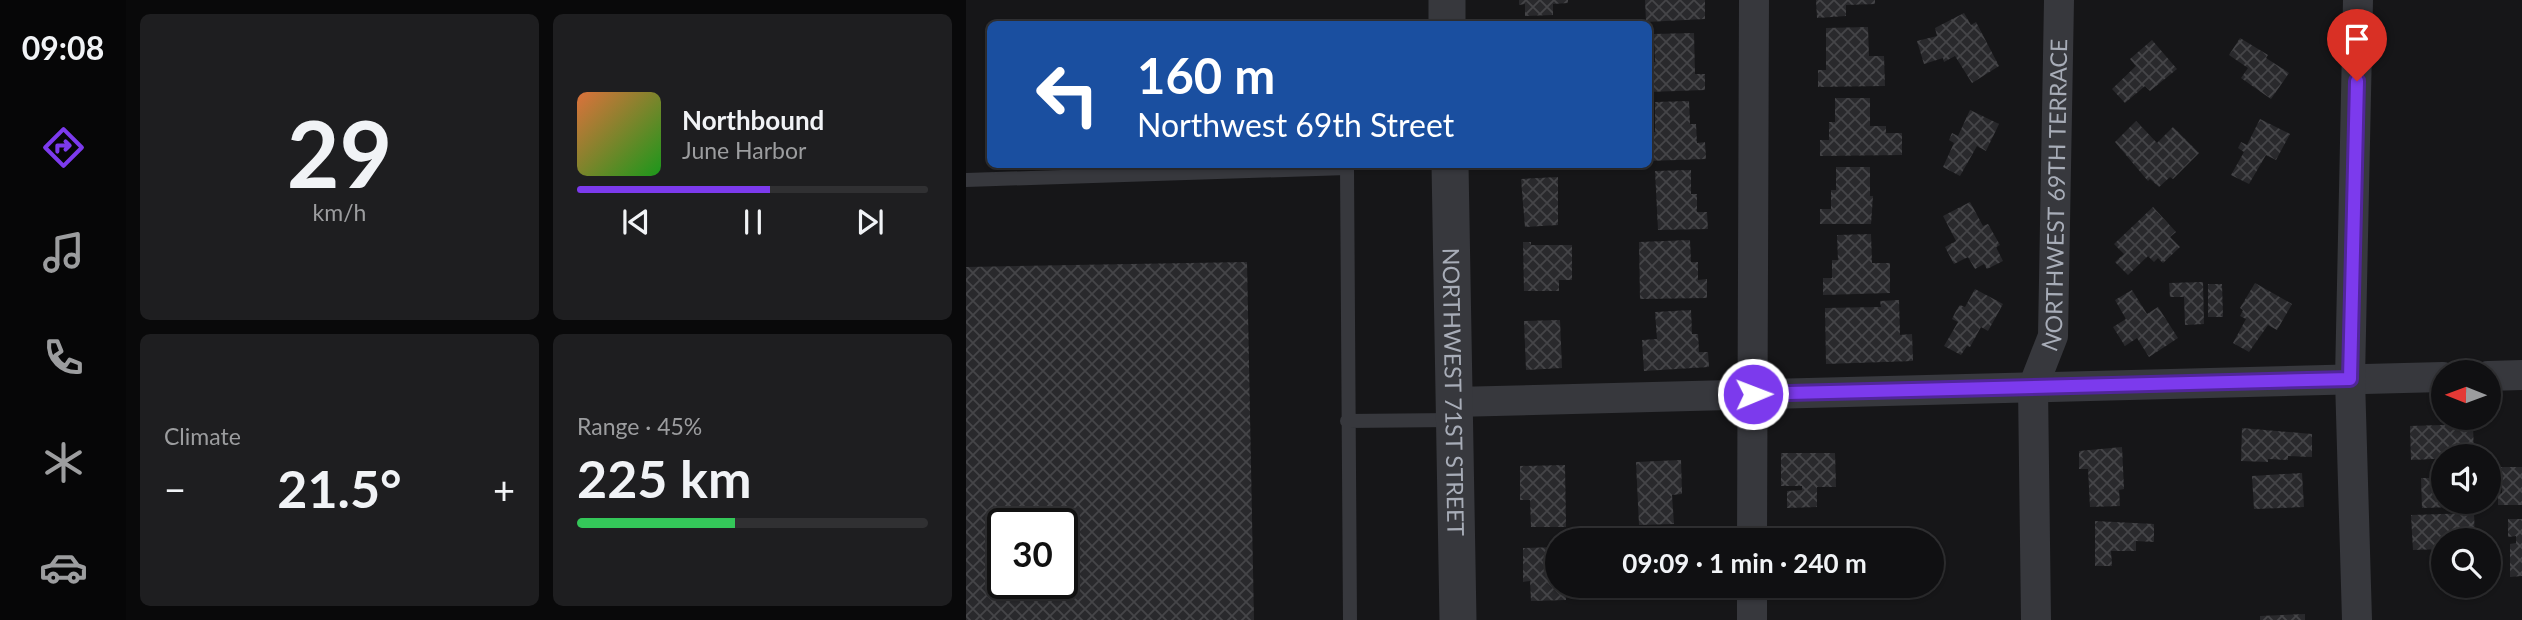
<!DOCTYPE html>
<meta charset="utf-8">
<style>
:root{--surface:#101012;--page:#1e1e20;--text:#f1f3f6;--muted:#9c9d9f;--line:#303032;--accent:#7c3aed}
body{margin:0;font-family:Lato,sans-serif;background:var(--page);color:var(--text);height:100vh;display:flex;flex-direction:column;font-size:26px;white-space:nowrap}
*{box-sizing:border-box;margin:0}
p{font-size:23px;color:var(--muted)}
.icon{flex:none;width:38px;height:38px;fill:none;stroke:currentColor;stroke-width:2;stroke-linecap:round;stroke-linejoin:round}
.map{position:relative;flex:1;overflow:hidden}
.details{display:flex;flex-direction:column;gap:14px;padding:14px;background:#09090a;width:840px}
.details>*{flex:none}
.hud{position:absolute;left:21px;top:21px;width:665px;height:147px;border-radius:10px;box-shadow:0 2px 5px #0004,0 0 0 2px var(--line);background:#1a4fa0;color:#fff;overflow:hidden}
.needle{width:46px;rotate:271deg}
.fabs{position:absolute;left:1465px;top:360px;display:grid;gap:14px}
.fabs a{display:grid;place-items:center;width:70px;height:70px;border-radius:50%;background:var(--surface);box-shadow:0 2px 5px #0004,0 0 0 2px var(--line);font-size:35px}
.speed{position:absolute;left:21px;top:508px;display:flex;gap:14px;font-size:35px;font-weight:700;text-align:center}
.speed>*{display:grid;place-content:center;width:91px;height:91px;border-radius:50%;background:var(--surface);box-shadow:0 2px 5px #0004,0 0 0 2px var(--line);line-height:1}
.speed .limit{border:4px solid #111;border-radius:10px;background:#fff;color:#111}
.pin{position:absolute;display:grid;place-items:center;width:60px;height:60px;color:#fff;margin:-72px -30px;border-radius:50% 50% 50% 0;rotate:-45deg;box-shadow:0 0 7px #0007}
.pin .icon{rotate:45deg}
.me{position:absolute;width:77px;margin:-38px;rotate:89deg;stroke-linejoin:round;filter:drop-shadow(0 0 5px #0008)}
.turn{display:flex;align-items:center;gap:24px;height:147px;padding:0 35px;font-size:32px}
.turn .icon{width:91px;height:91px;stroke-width:2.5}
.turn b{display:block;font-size:49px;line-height:60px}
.big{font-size:52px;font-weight:700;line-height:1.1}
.details .tile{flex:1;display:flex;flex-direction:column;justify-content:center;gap:10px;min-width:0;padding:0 24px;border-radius:10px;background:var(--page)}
.details .dial{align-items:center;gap:0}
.dial b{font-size:91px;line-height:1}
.song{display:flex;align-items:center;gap:21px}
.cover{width:84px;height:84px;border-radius:10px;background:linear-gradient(135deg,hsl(20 70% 55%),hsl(120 70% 35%))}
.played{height:7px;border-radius:4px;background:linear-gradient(90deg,var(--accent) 55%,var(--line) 55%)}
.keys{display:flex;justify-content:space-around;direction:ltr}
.heat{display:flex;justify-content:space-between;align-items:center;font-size:38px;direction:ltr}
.charge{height:10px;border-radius:5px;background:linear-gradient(90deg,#34c759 45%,var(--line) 0)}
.details .tiles{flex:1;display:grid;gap:14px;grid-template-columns:repeat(2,1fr)}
.trip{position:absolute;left:579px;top:528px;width:399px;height:70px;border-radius:35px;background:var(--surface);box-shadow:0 2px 5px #0004,0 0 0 2px var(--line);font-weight:700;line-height:70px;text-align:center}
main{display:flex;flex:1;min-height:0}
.menu{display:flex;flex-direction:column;width:126px;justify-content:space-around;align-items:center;background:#060607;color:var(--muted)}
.menu .icon{width:49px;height:49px}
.menu .selected{color:var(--accent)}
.menu b{font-size:32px;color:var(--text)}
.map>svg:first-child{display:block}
</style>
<main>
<nav class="menu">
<b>09:08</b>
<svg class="icon selected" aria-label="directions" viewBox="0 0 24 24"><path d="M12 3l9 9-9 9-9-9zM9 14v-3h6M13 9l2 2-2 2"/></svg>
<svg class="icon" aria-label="music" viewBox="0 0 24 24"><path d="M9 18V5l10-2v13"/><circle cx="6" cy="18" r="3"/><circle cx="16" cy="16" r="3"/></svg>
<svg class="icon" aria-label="phone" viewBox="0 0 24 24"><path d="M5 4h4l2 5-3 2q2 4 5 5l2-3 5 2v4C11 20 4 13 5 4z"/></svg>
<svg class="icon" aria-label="climate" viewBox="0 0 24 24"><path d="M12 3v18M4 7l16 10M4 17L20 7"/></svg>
<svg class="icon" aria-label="car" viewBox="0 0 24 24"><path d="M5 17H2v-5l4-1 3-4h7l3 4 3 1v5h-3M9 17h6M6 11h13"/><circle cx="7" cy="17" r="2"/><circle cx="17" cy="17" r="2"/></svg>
</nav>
<section class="details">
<div class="tiles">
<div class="tile dial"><b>29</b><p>km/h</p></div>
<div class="tile">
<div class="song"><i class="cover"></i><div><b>Northbound</b><p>June Harbor</p></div></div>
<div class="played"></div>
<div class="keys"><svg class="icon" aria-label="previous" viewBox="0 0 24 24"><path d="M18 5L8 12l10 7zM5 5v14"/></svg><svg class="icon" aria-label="pause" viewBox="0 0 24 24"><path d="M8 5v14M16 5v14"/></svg><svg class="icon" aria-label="next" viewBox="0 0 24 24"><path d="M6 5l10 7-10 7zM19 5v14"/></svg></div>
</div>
<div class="tile"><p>Climate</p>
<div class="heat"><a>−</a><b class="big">21.5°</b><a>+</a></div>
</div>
<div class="tile"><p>Range · 45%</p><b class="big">225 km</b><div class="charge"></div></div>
</div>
</section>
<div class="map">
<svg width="1556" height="620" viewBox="0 0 1556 620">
<defs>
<pattern id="building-cross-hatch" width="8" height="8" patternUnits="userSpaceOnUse" patternTransform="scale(1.75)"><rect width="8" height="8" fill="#29292c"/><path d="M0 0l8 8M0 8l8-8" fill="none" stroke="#454548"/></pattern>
</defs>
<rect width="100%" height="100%" fill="#161618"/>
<path fill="url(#building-cross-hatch)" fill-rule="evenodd" d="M 553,0 L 602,0 L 602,3 L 587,4 L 587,15 L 559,16 L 559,4 L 553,5 Z
M 679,0 L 739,0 L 739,19 L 680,22 Z
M 850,0 L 909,0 L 909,4 L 880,5 L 880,16 L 851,18 Z
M 998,13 L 1005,25 L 1010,22 L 1033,66 L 1006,83 L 989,56 L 978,62 L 977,58 L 958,64 L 951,41 L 971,36 L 969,28 Z
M 902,27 L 903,56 L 918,56 L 919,86 L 852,87 L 852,70 L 860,70 L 860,28 Z
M 728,33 L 729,74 L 739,74 L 739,90 L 682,92 L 682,62 L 689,62 L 688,34 Z
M 1274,38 L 1302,55 L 1300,58 L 1323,73 L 1305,99 L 1275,78 L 1282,68 L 1263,55 Z
M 1186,40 L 1211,69 L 1184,91 L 1179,86 L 1159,103 L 1146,89 L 1170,66 L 1164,59 Z
M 869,98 L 904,98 L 904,126 L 920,126 L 920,133 L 936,133 L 936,155 L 854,156 L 854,140 L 863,140 L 863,122 L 869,122 Z
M 723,101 L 724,124 L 730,124 L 731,143 L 739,142 L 740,159 L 682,161 L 682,132 L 689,132 L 689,102 Z
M 1004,110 L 1033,124 L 1020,151 L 1011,146 L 994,176 L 977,167 L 988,143 L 983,140 L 986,133 L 992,136 Z
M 1294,119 L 1324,134 L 1310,160 L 1300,155 L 1283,184 L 1265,175 L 1278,152 L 1272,148 L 1275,142 L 1281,145 Z
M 1170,121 L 1191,143 L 1207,127 L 1233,153 L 1207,179 L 1204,177 L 1193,187 L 1184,179 L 1182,181 L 1149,142 Z
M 870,167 L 904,167 L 904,196 L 907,196 L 905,224 L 854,224 L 854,209 L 865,209 L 865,190 L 870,190 Z
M 725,170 L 725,194 L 731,194 L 731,212 L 741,212 L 742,229 L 692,230 L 689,171 Z
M 592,177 L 592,225 L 559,227 L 555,179 Z
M 1004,202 L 1017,226 L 1022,224 L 1034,245 L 1030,247 L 1037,261 L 1021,269 L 1018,264 L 1009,269 L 1002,257 L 988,264 L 979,247 L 990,241 L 977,216 Z
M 1187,207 L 1210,232 L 1204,237 L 1214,247 L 1197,263 L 1192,258 L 1188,262 L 1182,256 L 1162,275 L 1149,262 L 1158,254 L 1148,244 Z
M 905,234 L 906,263 L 924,263 L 924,293 L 857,295 L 857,278 L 866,278 L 866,260 L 872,260 L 871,235 Z
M 724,240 L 725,262 L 732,262 L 732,280 L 741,279 L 741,298 L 674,299 L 673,242 Z
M 557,242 L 565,242 L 565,245 L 606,245 L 606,280 L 593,280 L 593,291 L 558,291 Z
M 281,262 L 288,620 L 0,620 L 0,267 ZM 37,523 L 96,523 L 96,583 L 37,583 Z
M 1237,282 L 1238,324 L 1219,325 L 1218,297 L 1204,297 L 1203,283 Z
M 1289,283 L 1326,304 L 1311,330 L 1302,325 L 1283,352 L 1267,343 L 1280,319 L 1274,316 L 1277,310 L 1274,308 Z
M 1242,284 L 1256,284 L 1257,317 L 1242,317 Z
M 1009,289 L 1037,304 L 1022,331 L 1015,327 L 1004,347 L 1001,346 L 995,355 L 978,346 L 992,322 L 986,319 L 990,311 L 994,305 L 999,307 Z
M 1166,290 L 1181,314 L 1192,307 L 1212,338 L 1183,357 L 1171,338 L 1159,346 L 1147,327 L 1160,319 L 1149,300 Z
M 933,300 L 934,335 L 946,334 L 947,361 L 860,364 L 859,308 L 915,307 L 914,301 Z
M 725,310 L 726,334 L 732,334 L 733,352 L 742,352 L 743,367 L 678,371 L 676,340 L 691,339 L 689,312 Z
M 594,320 L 596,368 L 560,370 L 558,321 Z
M 1507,424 L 1508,457 L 1445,460 L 1444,426 Z
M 1276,428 L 1346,434 L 1346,457 L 1322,456 L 1322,460 L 1302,459 L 1302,462 L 1275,461 Z
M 1156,447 L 1158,489 L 1153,490 L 1154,506 L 1124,507 L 1122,469 L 1113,469 L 1113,451 Z
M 815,453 L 869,453 L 870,487 L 851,487 L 851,507 L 821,508 L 821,491 L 836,490 L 836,486 L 815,486 Z
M 715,460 L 716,494 L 706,495 L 708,524 L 673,525 L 670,462 Z
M 599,465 L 600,527 L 565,527 L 564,500 L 554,500 L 554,466 Z
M 1535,467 L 1556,467 L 1556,505 L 1532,505 L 1532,494 L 1536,493 Z
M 1336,473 L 1338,507 L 1288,509 L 1286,476 Z
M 1455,478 L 1477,478 L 1477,502 L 1488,502 L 1488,507 L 1456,508 Z
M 1508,513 L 1509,541 L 1477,541 L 1477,549 L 1447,550 L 1445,515 Z
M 1542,519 L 1556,519 L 1556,576 L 1544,577 L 1544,544 L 1550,543 L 1550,536 L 1542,537 Z
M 1129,521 L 1188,524 L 1188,542 L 1170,541 L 1170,551 L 1145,551 L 1146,566 L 1129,566 Z
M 592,547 L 592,586 L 600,586 L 600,600 L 565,601 L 564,581 L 557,582 L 557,548 Z
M 672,586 L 708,586 L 708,598 L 673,598 Z
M 1339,614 L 1339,620 L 1294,620 L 1294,616 Z"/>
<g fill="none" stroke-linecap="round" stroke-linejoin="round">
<path stroke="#37383d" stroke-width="14" d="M 0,180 L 381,168 L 384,620
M 381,421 L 487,420"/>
<g stroke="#37383d" stroke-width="30">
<path d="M 1522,376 L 1556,375"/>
<path d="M 488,402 L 1477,377"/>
<path d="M 786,541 L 788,0"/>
<path d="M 786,620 L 786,586"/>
<path id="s1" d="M 1070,620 L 1067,387 L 1087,336 L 1093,0"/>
<path d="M 1391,620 L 1384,379 L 1392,0"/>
</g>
<g stroke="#37383d" stroke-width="37">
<path d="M 481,0 L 481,24"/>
<path id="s2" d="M 484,164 L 492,620"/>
</g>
</g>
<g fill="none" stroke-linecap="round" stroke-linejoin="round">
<g stroke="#51269a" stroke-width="18">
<path id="route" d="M 787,394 L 1384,379 L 1391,81"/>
</g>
<use href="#route" stroke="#7c3aed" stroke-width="12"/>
</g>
<g text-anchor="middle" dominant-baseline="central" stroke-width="7" stroke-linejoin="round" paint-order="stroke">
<g font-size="23" fill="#a8adb8" stroke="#111113">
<text stroke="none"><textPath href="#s1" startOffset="429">NORTHWEST 69TH TERRACE</textPath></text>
<text stroke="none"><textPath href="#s2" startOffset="228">NORTHWEST 71ST STREET</textPath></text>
</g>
</g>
</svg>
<div class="fabs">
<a><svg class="needle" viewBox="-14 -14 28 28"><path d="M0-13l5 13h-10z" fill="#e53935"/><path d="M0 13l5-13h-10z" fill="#9c9d9f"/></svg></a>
<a><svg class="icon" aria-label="sound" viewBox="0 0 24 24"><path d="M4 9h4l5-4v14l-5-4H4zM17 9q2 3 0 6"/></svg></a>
<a><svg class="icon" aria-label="search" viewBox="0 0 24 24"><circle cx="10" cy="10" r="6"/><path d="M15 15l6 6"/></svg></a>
</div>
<div class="speed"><div class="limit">30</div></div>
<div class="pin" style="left:1391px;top:81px;background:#d93025"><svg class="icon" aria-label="arrive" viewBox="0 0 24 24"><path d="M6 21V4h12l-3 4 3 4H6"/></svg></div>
<svg class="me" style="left:787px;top:394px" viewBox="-20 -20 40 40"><circle r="17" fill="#7c3aed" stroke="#fff" stroke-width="3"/><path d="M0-11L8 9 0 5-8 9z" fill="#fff"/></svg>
<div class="trip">09:09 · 1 min · 240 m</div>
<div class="hud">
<div class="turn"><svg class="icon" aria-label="left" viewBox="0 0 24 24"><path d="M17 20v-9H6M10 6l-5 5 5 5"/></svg><div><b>160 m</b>Northwest 69th Street</div></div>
</div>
</div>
</main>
